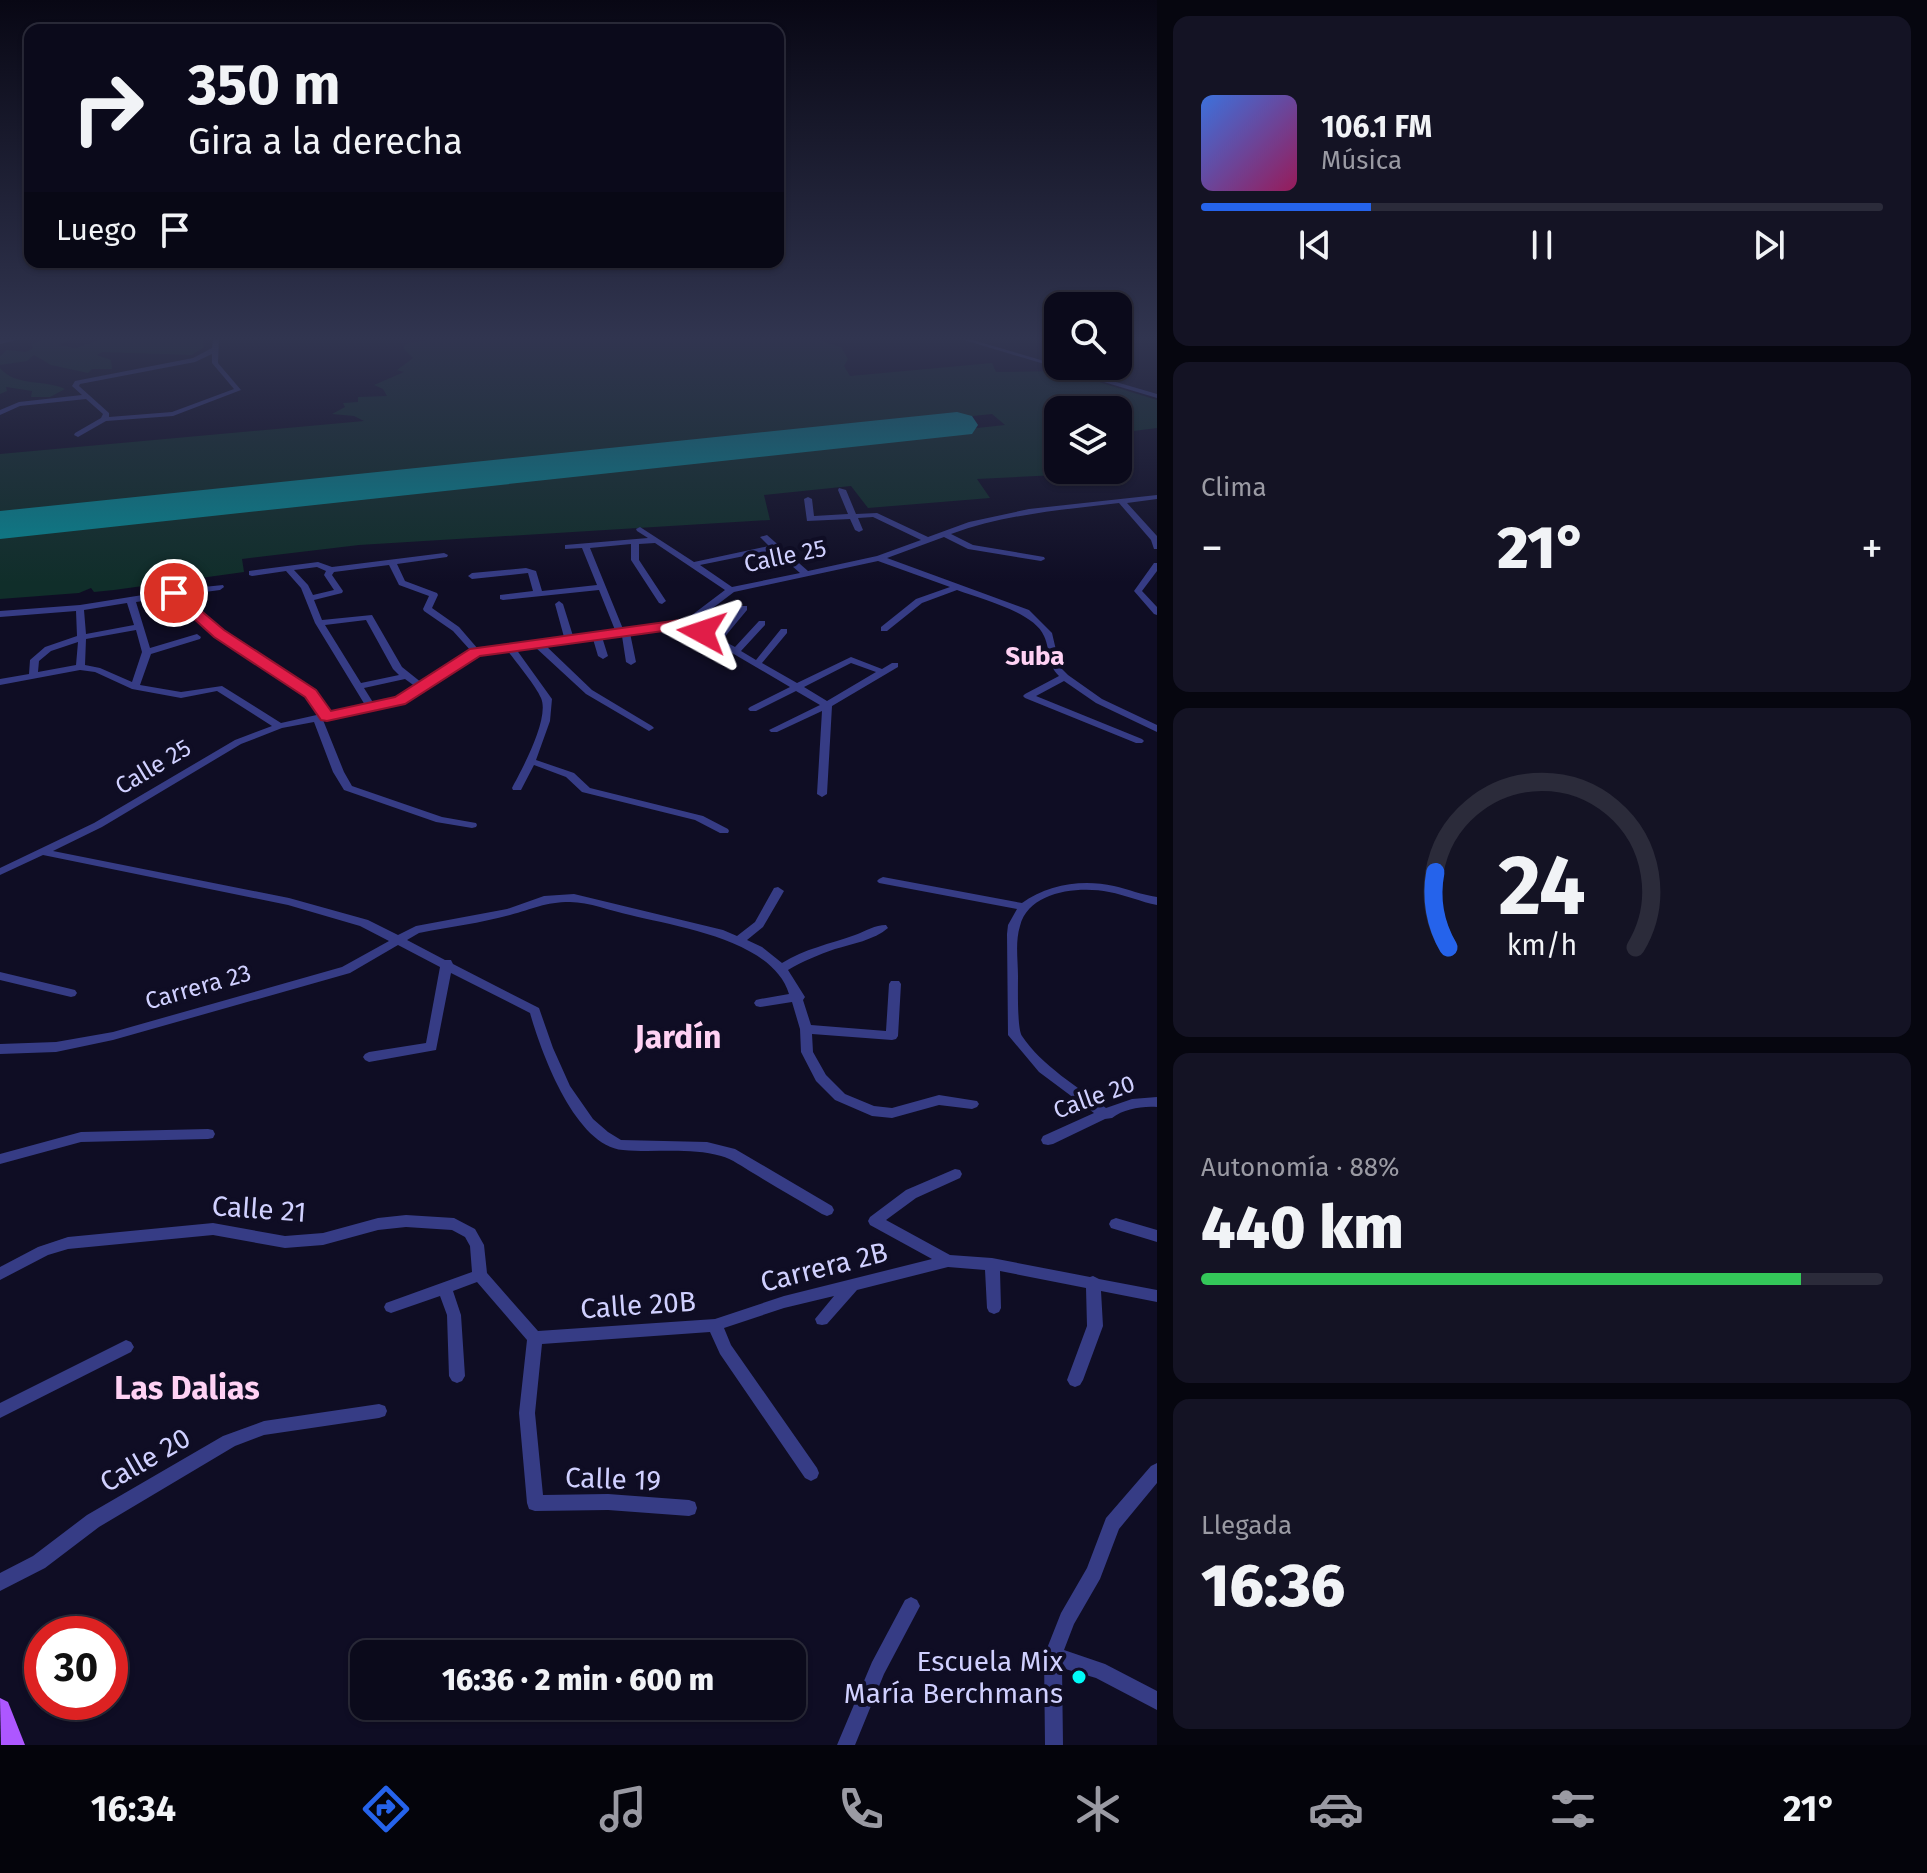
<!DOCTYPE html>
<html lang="es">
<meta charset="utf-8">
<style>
:root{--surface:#0b0a1b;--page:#141324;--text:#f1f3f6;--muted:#9a9aa3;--line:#2b2b3a;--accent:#2563eb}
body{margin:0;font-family:"Fira Sans",sans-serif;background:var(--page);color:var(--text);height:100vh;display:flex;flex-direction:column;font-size:30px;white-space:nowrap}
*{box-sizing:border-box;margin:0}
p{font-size:26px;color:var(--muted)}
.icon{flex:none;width:44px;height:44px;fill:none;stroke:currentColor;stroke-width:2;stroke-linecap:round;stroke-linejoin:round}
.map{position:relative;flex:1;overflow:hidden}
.side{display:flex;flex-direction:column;gap:16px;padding:16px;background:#06060f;width:770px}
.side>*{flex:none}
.hud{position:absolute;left:24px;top:24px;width:760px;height:244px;border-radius:16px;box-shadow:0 2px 6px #0004,0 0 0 2px var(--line);background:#0b0a1b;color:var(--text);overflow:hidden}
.controls{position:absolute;left:1044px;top:292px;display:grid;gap:16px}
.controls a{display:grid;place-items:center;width:88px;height:88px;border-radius:16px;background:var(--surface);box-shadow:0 2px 6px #0004,0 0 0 2px var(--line);font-size:40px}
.speed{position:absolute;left:24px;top:1616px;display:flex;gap:16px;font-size:40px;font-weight:700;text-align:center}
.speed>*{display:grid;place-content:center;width:104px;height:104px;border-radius:50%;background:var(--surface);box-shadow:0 2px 6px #0004,0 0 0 2px var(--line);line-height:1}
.speed .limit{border:12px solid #d22;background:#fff;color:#111}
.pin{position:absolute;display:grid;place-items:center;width:68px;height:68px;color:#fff;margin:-34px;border:4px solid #fff;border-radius:50%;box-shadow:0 2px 8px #0007}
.me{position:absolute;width:88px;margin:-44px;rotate:275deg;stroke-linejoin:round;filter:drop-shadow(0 0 6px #0008)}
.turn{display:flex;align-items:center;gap:28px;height:168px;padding:0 32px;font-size:36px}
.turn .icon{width:104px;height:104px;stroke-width:2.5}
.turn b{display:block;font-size:56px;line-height:68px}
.then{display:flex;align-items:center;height:76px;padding:0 32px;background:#0003;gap:16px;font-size:30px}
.big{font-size:60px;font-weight:800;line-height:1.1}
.side .widget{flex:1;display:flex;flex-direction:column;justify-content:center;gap:12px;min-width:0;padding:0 28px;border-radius:16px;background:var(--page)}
.side .dial{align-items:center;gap:0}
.dial svg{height:208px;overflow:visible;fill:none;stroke:var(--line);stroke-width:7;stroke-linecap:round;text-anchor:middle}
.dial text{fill:var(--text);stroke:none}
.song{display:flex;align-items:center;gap:24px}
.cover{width:96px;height:96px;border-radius:12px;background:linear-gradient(135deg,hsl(220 70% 55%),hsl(330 70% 35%))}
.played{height:8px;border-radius:4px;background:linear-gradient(90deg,var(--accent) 25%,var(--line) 25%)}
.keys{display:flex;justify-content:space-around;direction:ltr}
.heat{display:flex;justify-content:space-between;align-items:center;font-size:44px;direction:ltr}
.charge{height:12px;border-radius:6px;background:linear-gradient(90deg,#34c759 88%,var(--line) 0)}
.trip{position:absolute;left:350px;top:1640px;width:456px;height:80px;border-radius:16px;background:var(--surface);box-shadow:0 2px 6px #0004,0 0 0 2px var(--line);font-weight:800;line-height:80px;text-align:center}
.menu{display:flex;height:128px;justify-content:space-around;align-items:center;background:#04040b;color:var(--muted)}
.menu .icon{width:56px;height:56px}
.menu .current{color:var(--accent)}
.menu b{font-size:36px;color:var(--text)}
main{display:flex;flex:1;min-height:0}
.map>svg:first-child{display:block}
</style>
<main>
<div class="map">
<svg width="1157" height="1745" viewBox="0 0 1157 1745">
<rect width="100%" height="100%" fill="#0f0d24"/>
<path fill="#102e2a" d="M 45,339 L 74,339 L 58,345 L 76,348 L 101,339 L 203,339 L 204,347 L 192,355 L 102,352 L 97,355 L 111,360 L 112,369 L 92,369 L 88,373 L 51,365 L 34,355 L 27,361 L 0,365 L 0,356 L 7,350 L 26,352 L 33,348 L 31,344 Z
M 431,339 L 815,339 L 841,347 L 848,359 L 844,366 L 850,376 L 992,363 L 996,372 L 1063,371 L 1157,400 L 1157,428 L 1118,433 L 1118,410 L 1058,410 L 1058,470 L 1102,470 L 1098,473 L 977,479 L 990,498 L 868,508 L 851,486 L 764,495 L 770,520 L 359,545 L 242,559 L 244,572 L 114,590 L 94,592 L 91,588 L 79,593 L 0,599 L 0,533 L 1005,425 L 992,414 L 0,516 L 0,454 L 364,421 L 354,416 L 332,414 L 345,407 L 343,403 L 358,402 L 358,397 L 387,396 L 383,389 L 374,385 L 404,372 L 397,370 L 413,358 L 403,348 L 406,344 Z
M 0,368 C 16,387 44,379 65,389 L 50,397 L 31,397 L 32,391 L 6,387 L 7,391 L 0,394 Z"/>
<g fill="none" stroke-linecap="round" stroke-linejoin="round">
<path fill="#08848e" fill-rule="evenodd" d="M 957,412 L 972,416 L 978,425 L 972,434 L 0,539 L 0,511 Z"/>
<path fill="#363c85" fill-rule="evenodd" d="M 10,339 L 21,339 L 0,344 L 0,340 Z
M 213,339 L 219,339 L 218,363 L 241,390 L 173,416 L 106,421 L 78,437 L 74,435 L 75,433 L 101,418 L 103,414 L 86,399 L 20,406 L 0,415 L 0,410 L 19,402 L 82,395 L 72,386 L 75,381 L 193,358 L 212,348 ZM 212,354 L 212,363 L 234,389 L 172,412 L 109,417 L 109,413 L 79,386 L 80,384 L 195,362 Z
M 961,339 L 969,339 L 1157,394 L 1157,398 Z
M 839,488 L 846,490 L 856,514 L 877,513 L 928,537 L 969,522 L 1029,509 L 1157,495 L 1157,499 L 1127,503 L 1157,536 L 1157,549 L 1154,549 L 1151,540 L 1119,503 C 1062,510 1006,514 951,534 L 973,545 L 1044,557 L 1045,559 L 1041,561 L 968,549 L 944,537 L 887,558 L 1029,610 L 1052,633 L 1060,667 L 1068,675 L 1102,699 L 1157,725 L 1157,732 L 1096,703 L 1064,681 L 1036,696 L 1142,739 L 1144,741 L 1142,743 L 1136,743 L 1025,698 L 1023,696 L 1025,694 L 1059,676 C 1046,663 1051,651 1044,636 C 1034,612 981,599 957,590 L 922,603 L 887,631 L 881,631 L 881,627 L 916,599 L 950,587 L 878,561 L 734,592 L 693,623 L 716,636 L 741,606 L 747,606 L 747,610 L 722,640 L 735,647 L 759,621 L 765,621 L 765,625 L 741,651 L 756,660 L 781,629 L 787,629 L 787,633 L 762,663 L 797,683 L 851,657 L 882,669 L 892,663 L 898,663 L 898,667 L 832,706 L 827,794 L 822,797 L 817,794 L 822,711 L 777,732 L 771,732 L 769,730 L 820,705 L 796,691 L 756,711 L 750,711 L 748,709 L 750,707 L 790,687 L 686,626 L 630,633 L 636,662 L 631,665 L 626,662 L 622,636 L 617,635 L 602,637 L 608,656 L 603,659 L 598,656 L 593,639 L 574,641 L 570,644 L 566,642 L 545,645 L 592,690 L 652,726 L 654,728 L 649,731 L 586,694 L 535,647 L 516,649 L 552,699 L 550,721 L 536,760 L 574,773 L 590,788 L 703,816 L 728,829 L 729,831 L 728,833 L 720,833 L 695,820 L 582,792 L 566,777 L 534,765 L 521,790 L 513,790 L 512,788 C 522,769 550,718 541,698 C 536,686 516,662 507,650 L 479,654 L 427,687 L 426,690 L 403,703 L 323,720 L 344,772 L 352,786 L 442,817 L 476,823 L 477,825 L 476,827 L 472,828 L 436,822 L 344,790 L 333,772 L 314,722 L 282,728 L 241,744 L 102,827 L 53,851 L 289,898 L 368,920 L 398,935 L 416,926 L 507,909 L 544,896 L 574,894 L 723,930 L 737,936 L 755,922 L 774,888 L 778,887 L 784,891 L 763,927 L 747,940 L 762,947 L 782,963 C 804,949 830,944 855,935 C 866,931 875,925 886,925 L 888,928 C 874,940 852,944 835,949 C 818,955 803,961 788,970 L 805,997 L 803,1000 L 811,1025 L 886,1031 L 889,984 L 891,981 L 899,981 L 901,984 L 898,1036 L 896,1039 L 892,1040 L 812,1034 L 813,1052 L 826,1075 L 845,1094 L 874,1106 L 892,1108 L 939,1095 L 977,1101 L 979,1104 L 977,1107 L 972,1109 L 939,1105 L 892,1118 L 872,1116 L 835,1100 L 816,1081 L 801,1052 L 800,1029 L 792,1002 L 760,1007 L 756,1006 L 754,1003 L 756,1000 L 760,999 L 789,994 C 773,940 678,927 630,915 C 611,911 589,902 570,902 C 545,902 533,909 510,915 C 481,923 449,927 419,933 L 407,940 L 445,960 L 451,960 L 453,964 L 539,1008 L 553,1048 L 570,1086 L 593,1119 L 608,1132 L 621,1140 L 707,1142 L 735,1149 L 832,1206 L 834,1210 L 832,1214 L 827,1216 L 822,1214 C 799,1200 776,1187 753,1173 C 743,1167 732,1159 721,1156 C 689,1147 655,1153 623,1150 C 575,1146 541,1052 530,1013 L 451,973 L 436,1050 L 369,1062 L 365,1060 L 363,1057 L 365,1054 L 369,1052 L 426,1043 L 440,967 L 398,945 L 350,973 L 113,1040 L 56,1052 L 0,1054 L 0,1044 L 56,1042 L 113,1032 L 342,967 L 389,941 L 360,926 L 288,905 L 43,855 L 0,875 L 0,868 L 94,823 L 235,740 L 272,726 L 217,691 L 181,698 L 132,689 L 95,672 L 80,670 L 0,685 L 0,679 L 29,674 L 30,660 L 45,647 L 77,636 L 76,611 L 0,617 L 0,611 L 80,605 L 174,590 L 223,585 L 224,587 L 220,590 L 182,595 L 222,632 L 313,691 L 329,713 L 365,705 L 315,623 L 301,588 L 286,571 L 252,576 L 249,575 L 249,571 L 318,562 L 332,567 L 444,553 L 448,555 L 447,557 L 397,564 L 405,581 L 437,593 L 438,595 L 432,608 L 459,627 L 478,649 L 564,637 L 555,604 L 559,601 L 563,604 L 573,636 L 615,630 L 599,590 L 503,600 L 500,599 L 500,595 L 533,591 L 528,573 L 472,579 L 468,576 L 472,573 L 526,568 L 536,571 L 542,591 L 597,585 L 582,548 L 565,549 L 565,545 L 648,538 L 637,531 L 636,529 L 640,527 L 694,562 L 769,546 L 760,537 L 767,535 L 808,571 L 877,556 L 921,540 L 873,517 L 858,518 L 863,530 L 859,532 L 855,530 L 850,519 L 807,521 L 804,499 L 808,497 L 812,499 L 814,516 L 848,514 L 838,490 ZM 655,543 L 725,590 L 684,621 L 623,629 L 590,548 L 631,544 L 631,560 L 659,603 L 662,604 L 666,601 L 639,560 L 639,544 ZM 774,550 L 800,573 L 732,587 L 700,565 ZM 389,565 L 399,585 L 429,596 L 423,609 L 424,611 L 453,631 L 471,651 L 422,683 L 402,667 L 372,615 L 322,620 L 314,600 L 342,593 L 343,591 L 332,575 L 334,572 ZM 317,567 L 326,571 L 324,575 L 334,590 L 313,595 L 308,585 L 294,570 ZM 173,597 L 216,636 L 307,695 L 321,714 L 281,723 L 222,686 L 181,692 L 140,685 L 151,654 L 200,639 L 201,637 L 197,634 L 150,648 L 136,602 ZM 127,603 L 134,625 L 86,634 L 84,610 ZM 366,620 L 393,669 L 399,675 L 361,683 L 325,625 ZM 136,630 L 142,652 L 132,682 L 100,668 L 85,665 L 86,639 ZM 78,642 L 76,665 L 38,672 L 39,661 L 51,651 ZM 851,663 L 876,672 L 827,701 L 804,687 ZM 405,679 L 416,687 L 397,699 L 374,704 L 364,688 Z
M 1154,563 L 1157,563 L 1157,571 L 1142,591 L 1157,607 L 1157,615 L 1154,614 L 1134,591 Z
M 883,877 L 1022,903 C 1048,884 1083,879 1114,886 C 1128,889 1142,895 1157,897 L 1157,905 C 1141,902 1126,895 1109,892 C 1079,886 1029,891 1020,926 C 1015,942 1018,960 1018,976 C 1018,987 1017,1029 1022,1036 C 1041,1065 1079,1088 1106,1108 L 1132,1099 L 1157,1097 L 1157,1107 C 1141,1106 1124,1109 1112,1118 L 1105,1119 L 1053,1144 L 1048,1145 L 1043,1144 L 1041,1140 L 1043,1136 L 1094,1113 L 1039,1072 L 1008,1035 L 1007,934 L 1008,925 L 1017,909 L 879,883 L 877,881 L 879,879 Z
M 0,972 L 71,989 L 75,990 L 77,993 L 75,996 L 71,997 L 0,980 Z
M 208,1129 L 213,1130 L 215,1134 L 213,1138 L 208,1139 L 81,1142 L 0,1164 L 0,1154 L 81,1132 Z
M 955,1169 L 960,1170 L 962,1174 L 960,1178 L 916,1198 L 886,1220 L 950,1255 L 992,1258 L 1090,1277 L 1093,1276 L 1099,1279 L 1157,1290 L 1157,1302 L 1101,1291 L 1103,1326 L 1083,1380 L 1080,1385 L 1075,1387 L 1070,1385 L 1067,1380 L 1087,1326 L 1086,1288 L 1000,1271 L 1001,1308 L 999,1312 L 994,1314 L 989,1312 L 987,1308 L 985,1270 L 948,1267 L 857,1290 L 827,1324 L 822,1325 L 817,1324 L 815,1319 L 834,1296 L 784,1308 L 724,1328 L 731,1345 L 817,1468 L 819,1473 L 817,1478 L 811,1481 L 805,1478 L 720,1354 L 710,1332 L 542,1344 L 535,1413 L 543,1495 L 608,1494 L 689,1500 L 695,1502 L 697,1508 L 695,1514 L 689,1516 L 608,1510 L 535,1511 L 529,1509 L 527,1503 L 519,1413 L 527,1340 L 477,1282 L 453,1291 L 461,1315 L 465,1376 L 462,1381 L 457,1383 L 452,1381 L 449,1376 L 447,1315 L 440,1296 L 391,1313 L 386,1311 L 384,1307 L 386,1303 L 472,1272 L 470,1246 L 465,1237 L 452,1230 L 406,1227 L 378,1230 L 323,1245 L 285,1248 L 213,1235 L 68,1249 L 48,1255 L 0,1280 L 0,1267 L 38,1247 L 68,1237 L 213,1223 L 285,1236 L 323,1233 L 378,1218 L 406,1215 L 454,1218 L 475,1229 L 484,1245 L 487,1273 L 538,1331 L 715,1319 L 784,1296 L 932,1259 L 870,1225 L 868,1221 L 870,1217 L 906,1190 Z
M 1116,1218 L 1157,1230 L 1157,1242 L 1111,1228 L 1109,1224 L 1111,1220 Z
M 126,1340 L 131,1342 L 134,1347 L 131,1352 L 0,1418 L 0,1403 Z
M 379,1404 L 385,1406 L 387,1411 L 385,1416 L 379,1418 L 264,1435 L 235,1446 L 99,1527 L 45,1568 L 0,1591 L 0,1573 L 33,1556 L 87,1515 L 223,1436 L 264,1421 Z
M 1157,1463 L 1157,1483 L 1119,1529 L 1100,1579 L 1074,1624 L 1064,1650 L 1105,1664 L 1157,1691 L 1157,1710 L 1096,1678 L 1062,1668 L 1063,1745 L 1045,1745 L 1044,1656 L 1061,1613 L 1087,1568 L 1106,1518 L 1151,1466 Z
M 911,1597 L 917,1600 L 920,1606 L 884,1674 L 855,1745 L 837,1745 L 872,1662 L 905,1600 Z"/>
<path fill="#ad57ff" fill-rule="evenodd" d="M 0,1698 L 8,1702 L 25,1745 L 1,1745 Z"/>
</g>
<linearGradient id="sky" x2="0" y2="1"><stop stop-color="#080714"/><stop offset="0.58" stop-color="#313550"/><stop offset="1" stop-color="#313550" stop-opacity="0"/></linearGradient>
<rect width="1157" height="583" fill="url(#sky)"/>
<path fill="#e11d48" stroke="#92132f" stroke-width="2" d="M 174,588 L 224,630 L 316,690 L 331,711 L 395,697 L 470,649 L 687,619 L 709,632 L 702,636 L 685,628 L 480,656 L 405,704 L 327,721 L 321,720 L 305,697 L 214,637 L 169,596 L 167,593 Z"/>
<circle fill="#00fbf8" stroke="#0f0d24" stroke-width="3" cx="1079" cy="1677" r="8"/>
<g text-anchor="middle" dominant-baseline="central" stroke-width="8" stroke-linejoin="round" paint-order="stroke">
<g font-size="24" fill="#d0d0ff" stroke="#0f0d24">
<text transform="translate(785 556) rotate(-12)">Calle 25</text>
<text transform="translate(153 767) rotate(-31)">Calle 25</text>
<text transform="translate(198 987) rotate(-16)">Carrera 23</text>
<text transform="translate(1094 1097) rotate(-20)">Calle 20</text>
</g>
<g font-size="26" font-weight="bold" fill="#ffd2f4" stroke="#0f0d24">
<text x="1035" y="656">Suba</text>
</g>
<g font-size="28" fill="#d0d0ff" stroke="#0f0d24">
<text transform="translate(259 1209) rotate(4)">Calle 21</text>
<text transform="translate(824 1267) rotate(-14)">Carrera 2B</text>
<text transform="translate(638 1305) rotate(-4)">Calle 20B</text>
<text transform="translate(145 1460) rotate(-30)">Calle 20</text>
<text transform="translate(613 1479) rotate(2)">Calle 19</text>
</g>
<g font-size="28" fill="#d0d0ff" stroke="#0f0d24" text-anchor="end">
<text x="1063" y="1661">Escuela Mix<tspan x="1063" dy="32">María Berchmans</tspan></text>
</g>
<g font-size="32" font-weight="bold" fill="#ffd2f4" stroke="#0f0d24">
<text x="678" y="1037">Jardín</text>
</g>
<g font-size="32" font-weight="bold" fill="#ffd2f4" stroke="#0f0d24">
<text x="187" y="1388">Las Dalias</text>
</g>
</g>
</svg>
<div class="controls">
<a><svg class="icon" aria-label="search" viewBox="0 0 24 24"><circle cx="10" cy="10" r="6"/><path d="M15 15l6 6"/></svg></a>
<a><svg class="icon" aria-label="layers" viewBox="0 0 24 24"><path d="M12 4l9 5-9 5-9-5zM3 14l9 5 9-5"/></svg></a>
</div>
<div class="speed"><div class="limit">30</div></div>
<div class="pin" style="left:174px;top:593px;background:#d93025"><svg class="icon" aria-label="arrive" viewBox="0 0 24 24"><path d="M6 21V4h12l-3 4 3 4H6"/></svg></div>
<svg class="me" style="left:702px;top:632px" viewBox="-20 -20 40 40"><path d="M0-17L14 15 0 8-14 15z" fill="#e11d48" stroke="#fff" stroke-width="4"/></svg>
<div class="trip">16:36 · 2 min · 600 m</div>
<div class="hud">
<div class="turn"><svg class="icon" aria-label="right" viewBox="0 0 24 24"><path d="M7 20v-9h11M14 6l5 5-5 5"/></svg><div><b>350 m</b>Gira a la derecha</div></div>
<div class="then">Luego<svg class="icon" aria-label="arrive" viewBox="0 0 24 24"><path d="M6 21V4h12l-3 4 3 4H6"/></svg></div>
</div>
</div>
<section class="side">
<div class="widget">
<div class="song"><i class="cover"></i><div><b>106.1 FM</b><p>Música</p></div></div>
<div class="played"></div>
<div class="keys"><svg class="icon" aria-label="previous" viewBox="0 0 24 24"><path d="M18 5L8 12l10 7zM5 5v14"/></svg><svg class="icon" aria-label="pause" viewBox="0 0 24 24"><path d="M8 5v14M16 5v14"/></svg><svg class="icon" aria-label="next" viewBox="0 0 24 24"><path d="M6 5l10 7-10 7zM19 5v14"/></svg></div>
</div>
<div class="widget"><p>Clima</p>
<div class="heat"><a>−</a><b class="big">21°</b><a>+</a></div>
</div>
<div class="widget dial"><svg viewBox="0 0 100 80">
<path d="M14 69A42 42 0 1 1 86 69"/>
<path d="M14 69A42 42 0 0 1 9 40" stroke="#2563eb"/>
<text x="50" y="56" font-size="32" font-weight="700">24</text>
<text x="50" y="72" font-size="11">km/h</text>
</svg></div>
<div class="widget"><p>Autonomía · 88%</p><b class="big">440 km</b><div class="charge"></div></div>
<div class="widget"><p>Llegada</p><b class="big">16:36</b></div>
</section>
</main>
<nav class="menu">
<b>16:34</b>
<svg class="icon current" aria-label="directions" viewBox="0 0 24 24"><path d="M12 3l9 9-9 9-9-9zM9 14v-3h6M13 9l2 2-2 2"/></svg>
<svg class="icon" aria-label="music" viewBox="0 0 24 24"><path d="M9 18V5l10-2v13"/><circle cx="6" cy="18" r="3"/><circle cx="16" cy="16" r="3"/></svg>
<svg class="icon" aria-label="phone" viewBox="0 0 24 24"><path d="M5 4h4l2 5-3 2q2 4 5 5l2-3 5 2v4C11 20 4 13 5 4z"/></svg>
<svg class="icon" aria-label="climate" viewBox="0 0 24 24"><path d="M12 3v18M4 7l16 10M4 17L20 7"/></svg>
<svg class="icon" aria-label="car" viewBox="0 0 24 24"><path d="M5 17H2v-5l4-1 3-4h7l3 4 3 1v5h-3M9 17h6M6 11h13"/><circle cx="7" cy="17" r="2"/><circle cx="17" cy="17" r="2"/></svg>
<svg class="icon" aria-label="filters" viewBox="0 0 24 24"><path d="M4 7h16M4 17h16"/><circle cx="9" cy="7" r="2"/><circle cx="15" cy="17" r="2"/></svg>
<b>21°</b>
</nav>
